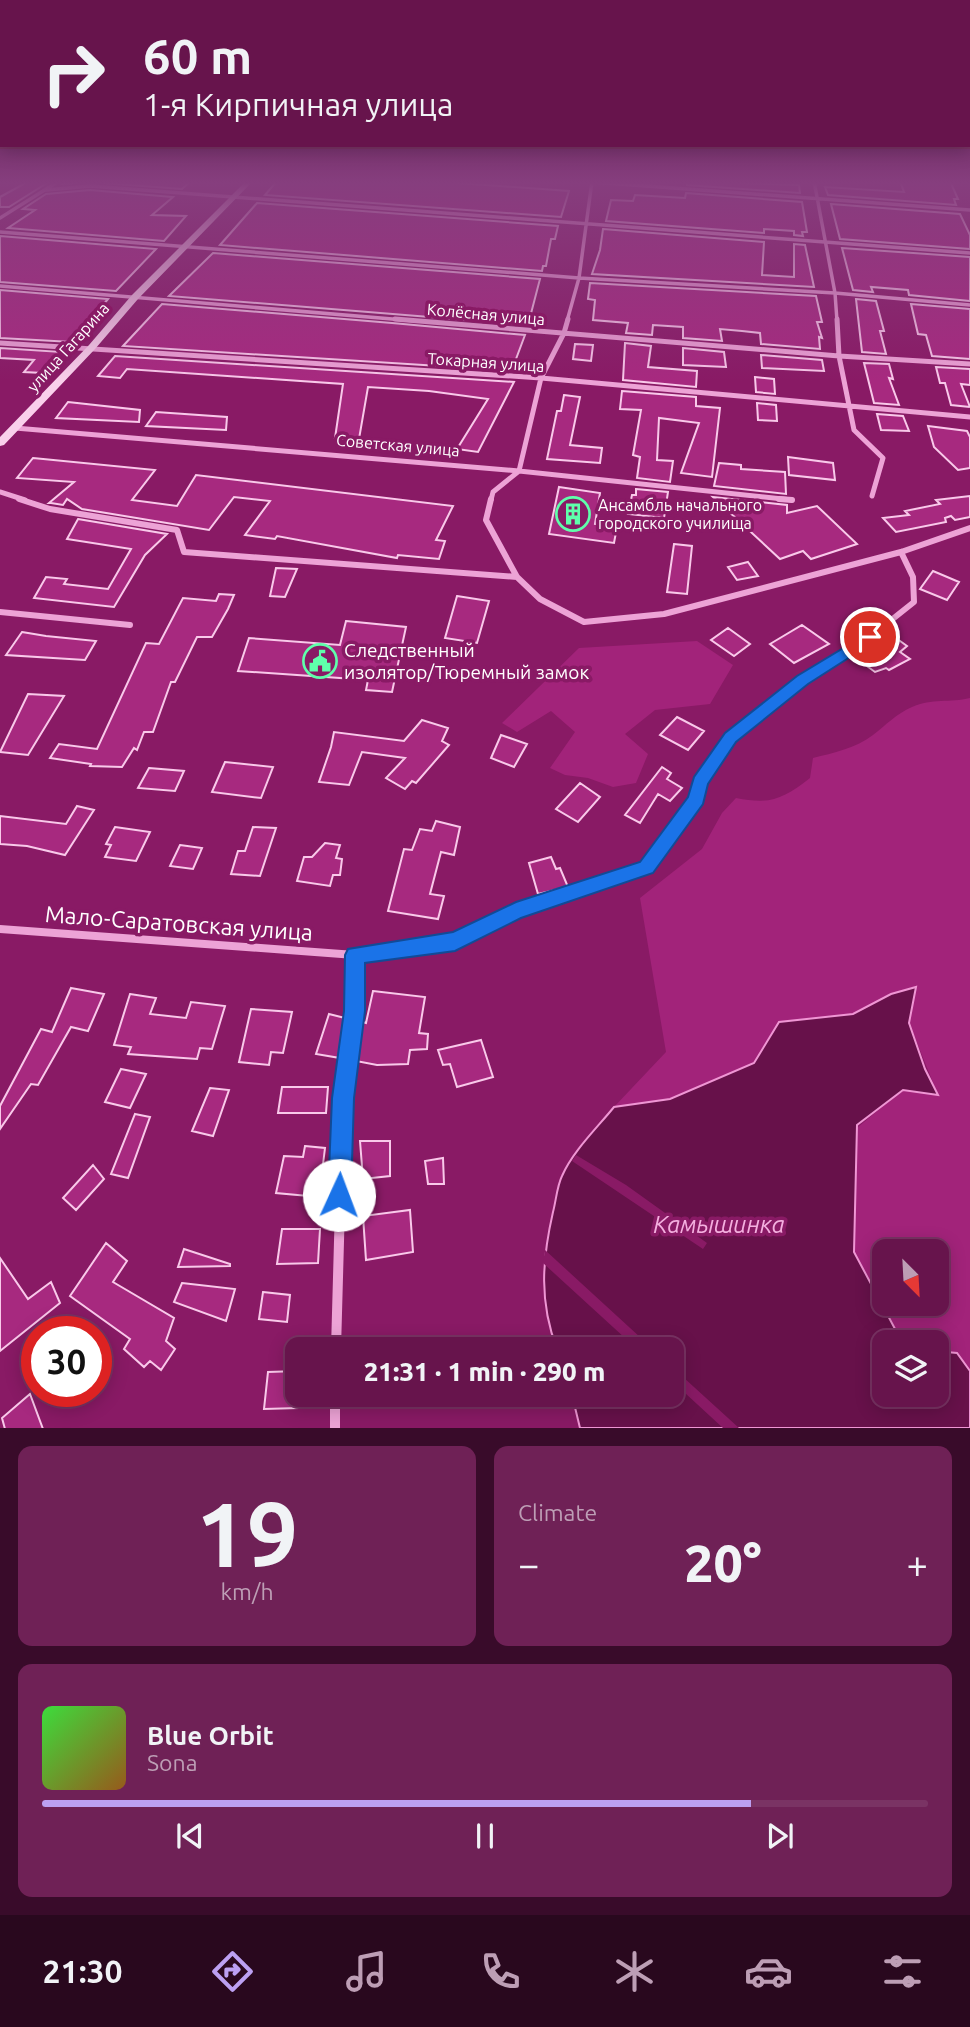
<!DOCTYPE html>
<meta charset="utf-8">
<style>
:root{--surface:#67144c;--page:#6f2156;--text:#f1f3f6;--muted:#bd9eb5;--line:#7a3364;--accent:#bca0f2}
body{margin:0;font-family:Ubuntu,sans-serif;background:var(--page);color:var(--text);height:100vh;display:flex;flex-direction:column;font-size:26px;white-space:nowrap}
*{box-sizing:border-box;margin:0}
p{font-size:23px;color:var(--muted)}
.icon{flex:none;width:38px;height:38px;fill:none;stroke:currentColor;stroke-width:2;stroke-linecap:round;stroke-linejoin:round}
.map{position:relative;height:1428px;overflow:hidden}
.panel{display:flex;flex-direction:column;gap:18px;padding:18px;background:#390b2a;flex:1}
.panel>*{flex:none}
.hud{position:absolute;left:0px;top:0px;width:971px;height:147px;box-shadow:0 4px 18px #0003,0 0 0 2px var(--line);background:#67144c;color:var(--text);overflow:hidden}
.needle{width:46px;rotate:156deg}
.tools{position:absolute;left:872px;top:1239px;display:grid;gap:14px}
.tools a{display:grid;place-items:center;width:77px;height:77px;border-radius:14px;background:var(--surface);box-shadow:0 4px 18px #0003,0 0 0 2px var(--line);font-size:35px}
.speed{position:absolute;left:21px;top:1316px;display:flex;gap:14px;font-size:35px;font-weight:700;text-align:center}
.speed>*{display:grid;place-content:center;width:91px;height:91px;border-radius:50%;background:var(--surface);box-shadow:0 4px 18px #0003,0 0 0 2px var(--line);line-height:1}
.speed .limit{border:10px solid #d22;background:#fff;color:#111}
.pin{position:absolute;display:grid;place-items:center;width:60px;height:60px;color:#fff;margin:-30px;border:4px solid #fff;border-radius:50%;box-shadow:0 2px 7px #0007}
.me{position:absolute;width:77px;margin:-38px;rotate:2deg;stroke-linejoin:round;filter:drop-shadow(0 0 5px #0008)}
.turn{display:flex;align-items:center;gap:24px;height:147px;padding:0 28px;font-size:32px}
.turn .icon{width:91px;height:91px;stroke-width:2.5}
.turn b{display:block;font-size:49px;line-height:60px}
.big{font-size:52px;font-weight:800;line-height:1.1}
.panel .widget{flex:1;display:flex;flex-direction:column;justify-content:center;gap:10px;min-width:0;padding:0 24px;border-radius:14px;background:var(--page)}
.panel .dial{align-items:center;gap:0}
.dial b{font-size:91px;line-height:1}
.song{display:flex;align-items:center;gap:21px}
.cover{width:84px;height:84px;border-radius:10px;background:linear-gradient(135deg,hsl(120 70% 55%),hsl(30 70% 35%))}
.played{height:7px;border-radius:4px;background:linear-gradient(90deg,var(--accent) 80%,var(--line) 80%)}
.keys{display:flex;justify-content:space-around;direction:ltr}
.heat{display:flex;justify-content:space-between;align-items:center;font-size:38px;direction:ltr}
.panel .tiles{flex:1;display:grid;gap:18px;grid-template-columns:1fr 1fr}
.widget:last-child{grid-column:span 2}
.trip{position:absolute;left:285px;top:1337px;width:399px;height:70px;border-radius:14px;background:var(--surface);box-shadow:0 4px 18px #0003,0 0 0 2px var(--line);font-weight:800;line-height:70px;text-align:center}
.menu{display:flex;height:112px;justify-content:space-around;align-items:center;background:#29081e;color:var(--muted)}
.menu .icon{width:49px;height:49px}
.menu .selected{color:var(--accent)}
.menu b{font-size:32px;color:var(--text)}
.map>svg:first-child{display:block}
</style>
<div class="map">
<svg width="970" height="1429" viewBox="0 0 970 1429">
<rect width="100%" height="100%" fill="#891a65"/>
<path fill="#a2237a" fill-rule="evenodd" d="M 697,641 L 733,665 L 710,704 L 655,710 L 625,734 L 648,754 L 636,783 L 613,787 L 588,778 L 565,775 L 550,768 L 575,732 L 551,711 L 517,732 L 502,723 L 579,648 Z
M 970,698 L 970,1371 L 957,1353 L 936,1351 L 936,1342 L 903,1342 L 854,1252 L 857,1128 L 902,1090 L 938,1095 L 909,1023 L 891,994 L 853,1014 L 779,1022 L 755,1063 L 668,1099 L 614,1107 L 666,1052 L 640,898 L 702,849 L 722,813 L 736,798 C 770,805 783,799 810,778 L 813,758 C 833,753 856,748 873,735 C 886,725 896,714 912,707 C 932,698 950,703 970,698 ZM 884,1251 L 936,1251 L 936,1304 L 884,1304 Z"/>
<path fill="#67114a" stroke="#ef96d4" stroke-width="2" d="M 916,987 L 909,1023 L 925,1069 L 938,1095 L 903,1090 L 857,1125 L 854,1252 L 902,1342 L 884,1342 L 884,1395 L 936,1395 L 936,1351 L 957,1353 L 970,1371 L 970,1428 L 580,1428 L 572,1395 L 672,1395 L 672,1349 L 557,1349 C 539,1302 542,1260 553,1212 C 556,1201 557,1186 562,1176 C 573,1151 597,1128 614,1107 L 670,1099 L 754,1063 L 779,1022 L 853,1014 L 891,994 Z"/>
<path fill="#891a65" d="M 576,1155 L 626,1185 L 707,1243 L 703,1249 L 572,1161 Z
M 545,1250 L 653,1349 L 637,1349 L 543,1263 Z
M 672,1367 L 739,1428 L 723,1428 L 672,1381 Z"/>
<path fill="#a7297f" stroke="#f9c9ea" stroke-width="2" d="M 29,181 L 50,181 L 9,207 L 0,207 L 0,197 Z
M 63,181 L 191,181 L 182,189 L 90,182 L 62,184 Z
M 277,181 L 430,181 L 569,191 L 561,217 L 265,195 Z
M 687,181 L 799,185 L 800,193 L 687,185 Z
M 900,181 L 950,181 L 958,199 L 954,199 L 956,205 L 828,195 L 825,187 L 904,192 Z
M 90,190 L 173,197 L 152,215 L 186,216 L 164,241 L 8,228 L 35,210 L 23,209 L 46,194 Z
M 686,193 L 802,202 L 807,232 L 802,232 L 803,236 L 794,235 L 794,231 L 764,229 L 764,233 L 606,221 L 611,200 L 633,201 L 635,195 L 685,198 Z
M 257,203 L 558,226 L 555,239 L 551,239 L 546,266 L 543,266 L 542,271 L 220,245 Z
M 831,204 L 960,214 L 970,235 L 970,249 L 840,239 Z
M 603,229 L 764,242 L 762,275 L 794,277 L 794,244 L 805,245 L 814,287 L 592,274 L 600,250 Z
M 0,236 L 156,249 L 116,291 L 0,282 Z
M 842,248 L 970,257 L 970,301 L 909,295 L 908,290 L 871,287 L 873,292 L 853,290 Z
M 213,253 L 540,279 L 528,325 L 169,296 Z
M 590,283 L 816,296 L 822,322 L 817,322 L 822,338 L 819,337 L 820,349 L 761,344 L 760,333 L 742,331 L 720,329 L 722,341 L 683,338 L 683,327 L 653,325 L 652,335 L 626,333 L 628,323 L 593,320 L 595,300 L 588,299 Z
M 0,290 L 108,299 L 72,342 L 0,338 Z
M 856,299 L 876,301 L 884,331 L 880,331 L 886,354 L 862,352 Z
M 162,304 L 392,323 L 525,335 L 513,367 L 516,371 L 123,346 Z
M 911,304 L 970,309 L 970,359 L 932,356 L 926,335 L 918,334 Z
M 625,343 L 651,346 L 648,367 L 697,371 L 696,387 L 623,380 Z
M 575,344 L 593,345 L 591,361 L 573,359 Z
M 0,348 L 62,352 L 43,373 L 24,372 L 34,360 L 0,358 Z
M 683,348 L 724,352 L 726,367 L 683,365 Z
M 761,355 L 822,360 L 824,371 L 762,368 Z
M 115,356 L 514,382 L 478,452 L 457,449 L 488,399 L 429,391 L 368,387 L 359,439 L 335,438 L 343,384 L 127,369 L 120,378 L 98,376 Z
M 864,363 L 889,364 L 893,379 L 889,378 L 899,405 L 874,403 Z
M 936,367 L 970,369 L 970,385 L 961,384 L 970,407 L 951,405 L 945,383 L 940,383 Z
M 755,377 L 774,379 L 775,394 L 756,392 Z
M 622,391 L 696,397 L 696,406 L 720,408 L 712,477 L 681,473 L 699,423 L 659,418 L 657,460 L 673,461 L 670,482 L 637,478 L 640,457 L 633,455 L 641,410 L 620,409 Z
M 564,395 L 580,397 L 570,445 L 602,448 L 600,463 L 547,459 L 557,411 L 561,411 Z
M 68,402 L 140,410 L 139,422 L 56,418 Z
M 757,403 L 776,405 L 777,421 L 758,420 Z
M 156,412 L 227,417 L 226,430 L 146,426 Z
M 877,414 L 903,416 L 909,431 L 881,430 Z
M 928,426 L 967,431 L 970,437 L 970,468 L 958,470 L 934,447 Z
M 788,457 L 833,463 L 835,480 L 789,475 Z
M 33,458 L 155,470 L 132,500 L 177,506 L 196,475 L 453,506 L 436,540 L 445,541 L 439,559 L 398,555 L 397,558 L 277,536 L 275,539 L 245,535 L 270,501 L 234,497 L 209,530 L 82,509 L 67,499 L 63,505 L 51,503 L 49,503 L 74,482 L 17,478 Z
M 719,463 L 741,465 L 741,469 L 785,472 L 786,494 L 714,486 Z
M 559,487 L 600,493 L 595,524 L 617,527 L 614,543 L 549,534 Z
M 636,489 L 668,492 L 664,518 L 628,514 L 632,495 L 636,495 Z
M 970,496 L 970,517 L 955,520 L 951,516 L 945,518 L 946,522 L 896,532 L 883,518 L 909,515 L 905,511 L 940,504 L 936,500 Z
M 713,497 L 787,505 L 787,513 L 817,506 L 857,544 L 811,559 L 803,551 L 780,559 Z
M 78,519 L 167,534 L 145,555 L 114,607 L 34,598 L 46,577 L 67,579 L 64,584 L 108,589 L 131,549 L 67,539 Z
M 674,544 L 692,546 L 687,594 L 667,592 Z
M 748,562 L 758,576 L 737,580 L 728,567 Z
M 276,568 L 297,569 L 285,597 L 270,596 Z
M 933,571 L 959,582 L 947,600 L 920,589 Z
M 219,594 L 234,595 L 228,609 L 212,637 L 197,637 L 175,682 L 171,682 L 153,732 L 144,732 L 137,750 L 134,748 L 122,767 L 90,766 L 91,764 L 50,758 L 59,744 L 97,749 L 146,643 L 159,644 L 183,598 L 216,601 Z
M 457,596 L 489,601 L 477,643 L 445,638 Z
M 346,621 L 406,627 L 392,692 L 366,690 L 368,680 L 238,671 L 249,638 L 340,645 Z
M 802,625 L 829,644 L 794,663 L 770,644 Z
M 728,628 L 750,644 L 734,656 L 711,640 Z
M 22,632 L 46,636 L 96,641 L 85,660 L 6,655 Z
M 889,633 L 907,646 L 900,652 L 910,659 L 889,670 L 886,668 L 875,672 L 852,655 Z
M 28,694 L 64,696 L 28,755 L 0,752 Z
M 677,717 L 704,731 L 688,750 L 660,735 Z
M 422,720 L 448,728 L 442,741 L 449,745 L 416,783 L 412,781 L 405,789 L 386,778 L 405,758 L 362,752 L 349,785 L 319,782 L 331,747 L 334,732 L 404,741 Z
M 501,735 L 527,744 L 514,767 L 491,758 Z
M 225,762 L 273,767 L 261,798 L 212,792 Z
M 662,767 L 671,773 L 667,779 L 682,788 L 670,801 L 658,794 L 640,823 L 625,815 Z
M 149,768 L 184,771 L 175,791 L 138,788 Z
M 580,783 L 600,797 L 578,822 L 556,809 Z
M 77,806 L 94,810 L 65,855 L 27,846 L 0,844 L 0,816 L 66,824 Z
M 436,821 L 460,827 L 454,855 L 441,852 L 430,894 L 444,896 L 438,919 L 388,911 L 404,849 L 412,850 L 420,829 L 432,831 Z
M 115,827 L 150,832 L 136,861 L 105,857 L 111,845 L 106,844 Z
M 253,827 L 276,828 L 260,876 L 231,874 L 238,851 L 245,851 Z
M 325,843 L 340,845 L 336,858 L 342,859 L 340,875 L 333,875 L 330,886 L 297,881 L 304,857 L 312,857 Z
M 180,845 L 202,848 L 193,869 L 170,866 Z
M 551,857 L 556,869 L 560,868 L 568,887 L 538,894 L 529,863 Z
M 71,988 L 104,994 L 88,1031 L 71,1027 L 38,1085 L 31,1084 L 0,1129 L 0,1106 L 41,1029 L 52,1032 Z
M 373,991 L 425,997 L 419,1033 L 428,1034 L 427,1049 L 410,1050 L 408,1064 L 377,1065 L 356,1061 L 358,1021 L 366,1023 Z
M 130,994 L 156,998 L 150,1014 L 186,1018 L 191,1002 L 225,1006 L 212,1049 L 200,1048 L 197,1059 L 128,1054 L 131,1047 L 114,1045 Z
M 251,1009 L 292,1012 L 283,1053 L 271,1052 L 269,1065 L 239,1062 Z
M 329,1014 L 345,1018 L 340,1058 L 316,1054 Z
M 481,1040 L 493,1077 L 457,1087 L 450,1064 L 443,1065 L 438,1050 Z
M 121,1069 L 146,1074 L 130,1108 L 105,1102 Z
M 282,1087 L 328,1087 L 326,1113 L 278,1113 Z
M 210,1088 L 229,1090 L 213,1136 L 192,1131 Z
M 135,1114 L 150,1117 L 128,1178 L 111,1174 Z
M 360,1141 L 390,1141 L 390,1176 L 363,1179 Z
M 305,1146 L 325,1148 L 319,1197 L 276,1193 L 284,1156 L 303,1157 Z
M 443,1158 L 444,1184 L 428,1184 L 425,1161 Z
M 93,1165 L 104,1179 L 76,1210 L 63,1198 Z
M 410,1210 L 413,1252 L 366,1260 L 363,1216 Z
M 282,1229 L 320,1229 L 318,1263 L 277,1264 Z
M 106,1243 L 127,1261 L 113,1282 L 174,1318 L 166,1341 L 175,1349 L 161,1370 L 150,1361 L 144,1367 L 124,1349 L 130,1339 L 70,1296 Z
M 184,1249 L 230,1264 L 230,1266 L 178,1267 Z
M 0,1258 L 28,1299 L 51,1282 L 60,1303 L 0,1351 Z
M 182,1283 L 235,1289 L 226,1321 L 174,1302 Z
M 263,1292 L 290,1295 L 287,1322 L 259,1319 Z
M 298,1371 L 298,1408 L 264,1409 L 268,1372 Z
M 30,1394 L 43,1429 L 5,1429 L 2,1418 Z"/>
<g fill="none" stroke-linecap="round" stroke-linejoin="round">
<path stroke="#eda3d6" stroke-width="3.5" d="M 579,181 L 970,210
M 814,181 L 835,293 L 837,321
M 46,190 L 90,186 L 970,253
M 0,218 L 59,181
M 0,232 L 579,278 L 835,293 L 970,305
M 0,286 L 416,321
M 567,321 L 579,278 L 592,181"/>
<path stroke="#eda3d6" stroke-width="5" d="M 395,319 L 839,356 L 970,364
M 837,319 L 839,356 L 854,430 L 883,458 L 872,496
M 0,343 L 541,378 L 970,417
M 15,428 L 519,471 L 792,500
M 0,492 L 25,500
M 491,500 L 493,492 L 519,471 L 541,378 L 564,333 L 568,319"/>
<path stroke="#eda3d6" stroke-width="6" d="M 19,499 L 50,509 L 177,530 L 184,552 L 517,577
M 491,499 L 486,520 L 517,577 L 540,599 L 584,622 L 664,614 L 901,552 L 970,528
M 779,499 L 792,500
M 0,612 L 130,625
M 736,734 L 802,680 L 870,637 L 914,602 L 913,577 L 901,552"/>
<path stroke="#eda3d6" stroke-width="8" d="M 0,929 L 355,955 L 455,941 L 516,911 L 646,868 L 697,799 L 700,782 L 731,738 L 739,732
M 351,1036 L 355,955"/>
<path stroke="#eda3d6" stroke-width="10" d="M 336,1349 L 343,1098 L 351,1035
M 335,1395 L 335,1429"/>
<path fill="#f9d0eb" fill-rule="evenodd" d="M 246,181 L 253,181 L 138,299 L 95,349 L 4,445 L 0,446 L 0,437 L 89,345 L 132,295 Z"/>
</g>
<linearGradient id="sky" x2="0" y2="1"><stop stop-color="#4b0e38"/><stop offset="0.48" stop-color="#863e7e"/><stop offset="1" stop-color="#863e7e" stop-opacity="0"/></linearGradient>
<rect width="970" height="381" fill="url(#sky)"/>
<path fill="#1a73e8" stroke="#114b97" stroke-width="2" d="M 870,632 L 877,637 L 875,641 L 808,684 L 736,742 L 708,784 L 703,804 L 653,873 L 521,918 L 455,951 L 365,963 L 365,1011 L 354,1098 L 351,1195 L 348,1203 L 339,1207 L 331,1203 L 328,1195 L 332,1098 L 344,1011 L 345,955 L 348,949 L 453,932 L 516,902 L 640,862 L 688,797 L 694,777 L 725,733 L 797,676 Z"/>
<defs>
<g id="building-ring" transform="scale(1.75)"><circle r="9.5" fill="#891a65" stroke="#5fffab" stroke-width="1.5"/><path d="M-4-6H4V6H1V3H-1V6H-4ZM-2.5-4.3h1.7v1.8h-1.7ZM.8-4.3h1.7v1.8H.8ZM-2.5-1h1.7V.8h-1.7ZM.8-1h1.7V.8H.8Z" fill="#5fffab"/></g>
<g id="civic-ring" transform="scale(1.75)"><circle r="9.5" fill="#891a65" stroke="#5fffab" stroke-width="1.5"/><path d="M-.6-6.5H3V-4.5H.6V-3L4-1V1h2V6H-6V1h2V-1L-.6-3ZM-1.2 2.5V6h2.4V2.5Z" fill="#5fffab"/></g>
</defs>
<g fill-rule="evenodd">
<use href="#building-ring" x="573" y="514"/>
<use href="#civic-ring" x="320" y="661"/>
</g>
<g text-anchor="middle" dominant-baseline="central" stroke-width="7" stroke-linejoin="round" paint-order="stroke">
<g font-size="16" fill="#fff" stroke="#891a65">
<text transform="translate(486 314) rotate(5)">Колёсная улица</text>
<text transform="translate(68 347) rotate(-48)">улица Гагарина</text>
<text transform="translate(486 362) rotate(4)">Токарная улица</text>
<text transform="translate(398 445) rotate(5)">Советская улица</text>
</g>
<g font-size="16" fill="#fff" stroke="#891a65" text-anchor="start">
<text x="598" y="505">Ансамбль начального<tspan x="598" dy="18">городского училища</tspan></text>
</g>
<g font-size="19" fill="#fff" stroke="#891a65" text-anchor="start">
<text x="344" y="650">Следственный<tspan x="344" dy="22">изолятор/Тюремный замок</tspan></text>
</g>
<g font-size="23" fill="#fff" stroke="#891a65">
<text transform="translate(179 923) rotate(4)">Мало-Саратовская улица</text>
</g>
<g font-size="24" font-style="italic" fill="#f4afdf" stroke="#891a65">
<text x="719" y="1224">Камышинка</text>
</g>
</g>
</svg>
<div class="tools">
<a><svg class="needle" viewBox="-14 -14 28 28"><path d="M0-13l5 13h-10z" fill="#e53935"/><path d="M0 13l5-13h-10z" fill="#bd9eb5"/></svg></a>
<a><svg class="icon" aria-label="layers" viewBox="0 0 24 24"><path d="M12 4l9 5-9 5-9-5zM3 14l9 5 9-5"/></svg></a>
</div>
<div class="speed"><div class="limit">30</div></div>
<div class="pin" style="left:870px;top:637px;background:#d93025"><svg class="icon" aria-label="arrive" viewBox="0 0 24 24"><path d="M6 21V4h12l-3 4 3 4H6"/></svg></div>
<svg class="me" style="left:339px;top:1195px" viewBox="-20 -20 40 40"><circle r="19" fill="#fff"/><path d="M0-13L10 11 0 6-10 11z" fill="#1a73e8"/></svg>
<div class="trip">21:31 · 1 min · 290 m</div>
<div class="hud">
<div class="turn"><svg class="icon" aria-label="right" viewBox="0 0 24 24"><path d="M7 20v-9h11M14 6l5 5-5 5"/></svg><div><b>60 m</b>1-я Кирпичная улица</div></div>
</div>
</div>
<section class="panel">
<div class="tiles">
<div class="widget dial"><b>19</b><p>km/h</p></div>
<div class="widget"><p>Climate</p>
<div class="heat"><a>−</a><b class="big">20°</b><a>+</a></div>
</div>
<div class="widget">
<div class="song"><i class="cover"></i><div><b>Blue Orbit</b><p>Sona</p></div></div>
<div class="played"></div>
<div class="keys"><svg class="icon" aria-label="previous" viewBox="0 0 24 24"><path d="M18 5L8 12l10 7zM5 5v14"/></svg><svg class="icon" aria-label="pause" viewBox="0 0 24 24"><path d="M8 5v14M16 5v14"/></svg><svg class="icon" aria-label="next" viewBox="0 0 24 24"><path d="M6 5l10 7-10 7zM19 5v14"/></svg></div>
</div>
</div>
</section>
<nav class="menu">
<b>21:30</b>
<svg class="icon selected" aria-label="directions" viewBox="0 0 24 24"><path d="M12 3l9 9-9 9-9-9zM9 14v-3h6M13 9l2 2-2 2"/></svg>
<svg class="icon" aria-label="music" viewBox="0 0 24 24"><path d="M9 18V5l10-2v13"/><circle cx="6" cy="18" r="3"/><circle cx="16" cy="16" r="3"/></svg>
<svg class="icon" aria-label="phone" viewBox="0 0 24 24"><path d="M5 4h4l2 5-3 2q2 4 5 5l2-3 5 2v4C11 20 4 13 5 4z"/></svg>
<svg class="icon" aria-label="climate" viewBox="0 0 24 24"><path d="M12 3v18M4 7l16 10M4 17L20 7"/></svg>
<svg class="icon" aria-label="car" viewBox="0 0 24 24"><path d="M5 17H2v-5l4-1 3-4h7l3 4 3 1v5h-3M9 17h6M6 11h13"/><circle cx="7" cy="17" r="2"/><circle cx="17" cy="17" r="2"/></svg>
<svg class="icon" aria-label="filters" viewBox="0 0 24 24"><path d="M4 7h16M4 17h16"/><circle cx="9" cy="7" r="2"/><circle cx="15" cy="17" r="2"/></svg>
</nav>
